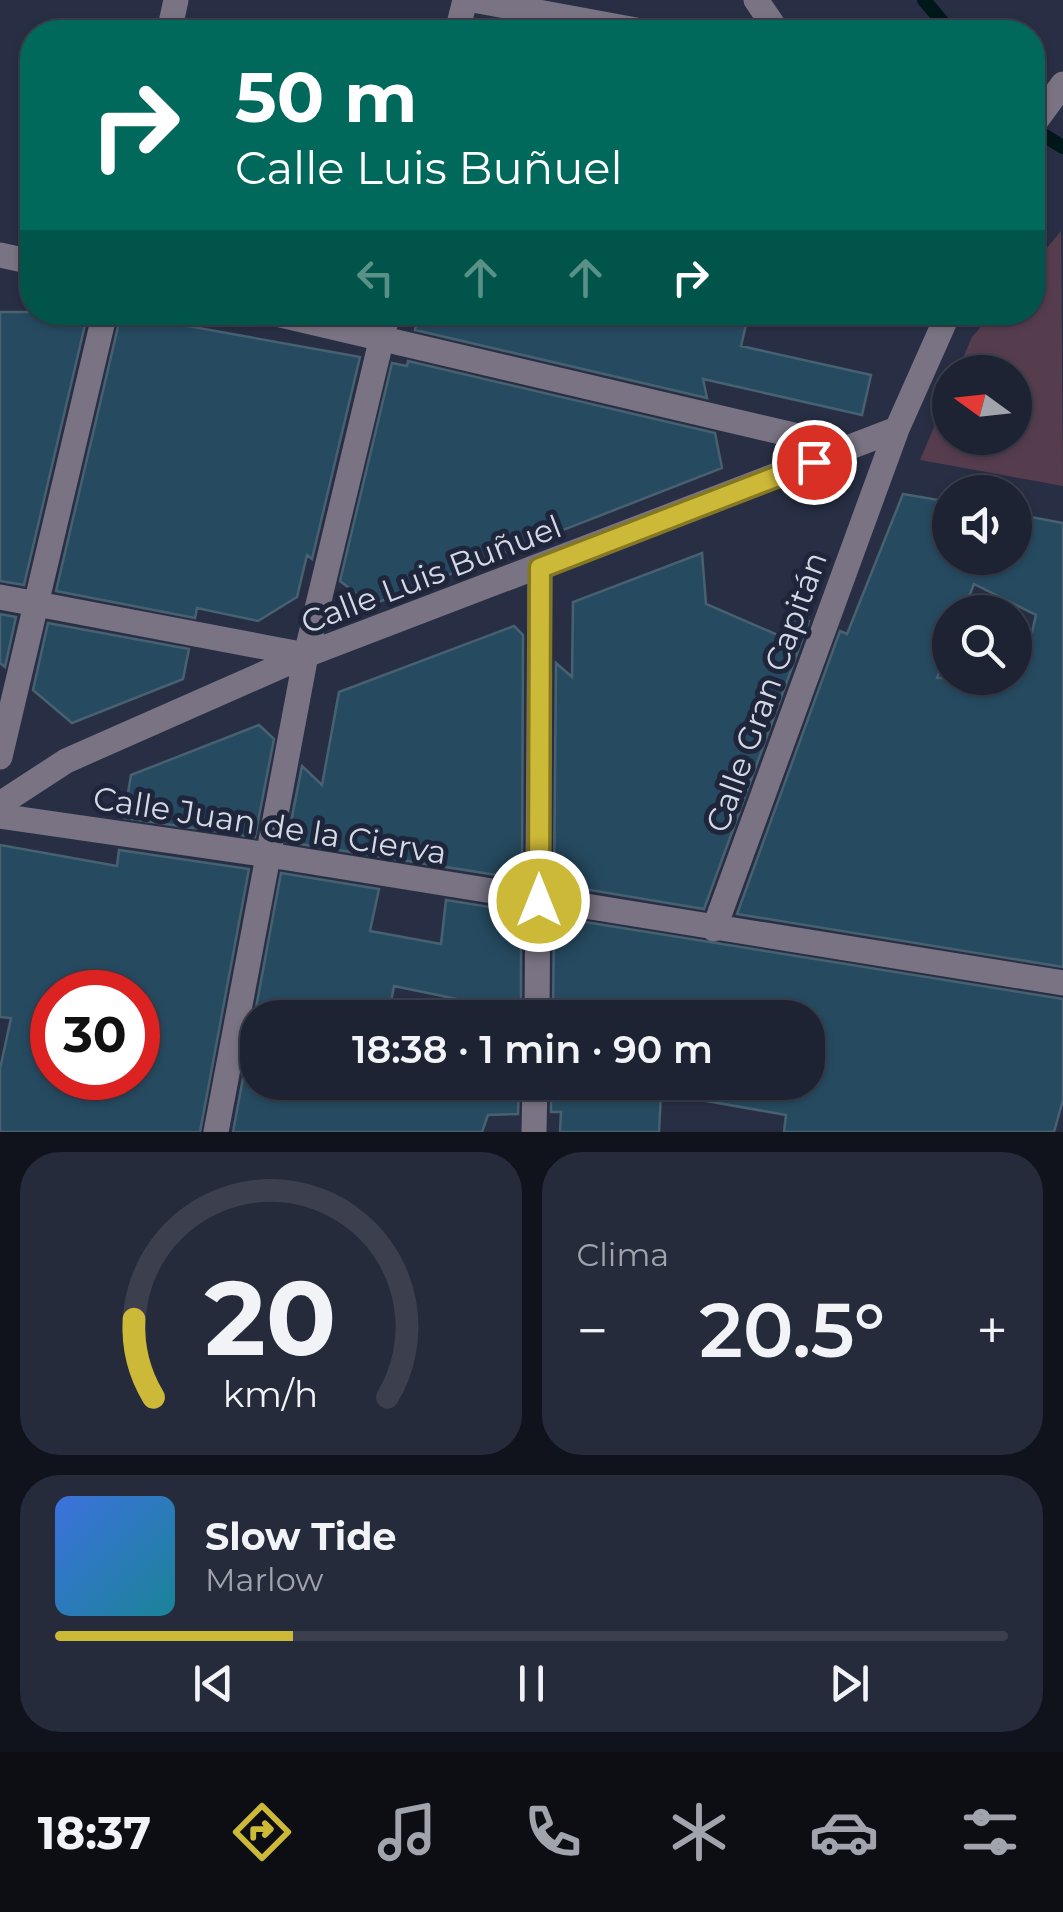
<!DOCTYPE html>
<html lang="es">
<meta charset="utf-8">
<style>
:root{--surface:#1e2333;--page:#262b3b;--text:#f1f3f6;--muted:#a1a4ac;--line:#3c404e;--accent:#cdb938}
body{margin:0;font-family:Montserrat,sans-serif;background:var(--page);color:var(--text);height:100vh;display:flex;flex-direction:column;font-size:38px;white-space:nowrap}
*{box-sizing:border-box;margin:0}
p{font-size:32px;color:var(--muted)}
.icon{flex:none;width:55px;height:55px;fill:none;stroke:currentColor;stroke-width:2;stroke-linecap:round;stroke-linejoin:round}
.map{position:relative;height:1132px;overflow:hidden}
.sheet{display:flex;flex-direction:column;gap:20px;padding:20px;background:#10131c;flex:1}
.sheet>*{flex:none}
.guide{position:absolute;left:20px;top:20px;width:1025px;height:305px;border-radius:40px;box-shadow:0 2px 8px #0004,0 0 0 2px var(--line);background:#00695c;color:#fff;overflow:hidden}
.needle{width:65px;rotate:285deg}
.controls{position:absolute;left:932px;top:355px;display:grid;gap:20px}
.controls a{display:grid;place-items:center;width:100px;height:100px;border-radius:50%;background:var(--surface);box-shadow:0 2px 8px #0004,0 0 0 2px var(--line);font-size:50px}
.speed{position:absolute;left:30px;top:970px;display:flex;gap:20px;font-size:50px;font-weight:700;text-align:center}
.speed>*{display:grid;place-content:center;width:130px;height:130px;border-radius:50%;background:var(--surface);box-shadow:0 2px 8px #0004,0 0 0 2px var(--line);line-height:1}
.speed .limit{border:15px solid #d22;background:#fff;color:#111}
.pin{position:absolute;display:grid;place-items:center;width:85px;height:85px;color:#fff;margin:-42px;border:5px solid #fff;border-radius:50%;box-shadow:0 2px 10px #0007}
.me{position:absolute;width:110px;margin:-55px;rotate:0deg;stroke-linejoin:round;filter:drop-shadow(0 0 8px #0008)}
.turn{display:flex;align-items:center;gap:35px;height:210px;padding:0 50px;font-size:45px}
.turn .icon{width:130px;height:130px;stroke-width:2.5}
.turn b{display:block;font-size:70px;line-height:85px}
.lanes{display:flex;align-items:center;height:95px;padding:0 50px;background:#0003;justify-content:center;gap:50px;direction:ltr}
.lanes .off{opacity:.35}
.big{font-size:75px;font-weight:600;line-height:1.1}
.sheet .widget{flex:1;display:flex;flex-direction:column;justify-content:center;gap:15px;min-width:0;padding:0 35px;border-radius:40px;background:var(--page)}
.sheet .dial{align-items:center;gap:0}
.dial svg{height:260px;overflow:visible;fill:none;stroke:var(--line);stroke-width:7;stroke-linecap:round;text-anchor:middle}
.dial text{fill:var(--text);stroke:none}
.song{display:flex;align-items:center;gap:30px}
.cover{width:120px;height:120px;border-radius:15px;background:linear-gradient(135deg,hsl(220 70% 55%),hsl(190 70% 35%))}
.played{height:10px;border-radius:5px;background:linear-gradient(90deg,var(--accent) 25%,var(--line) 25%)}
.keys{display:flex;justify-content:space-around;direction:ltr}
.heat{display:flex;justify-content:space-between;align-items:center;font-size:55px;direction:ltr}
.sheet .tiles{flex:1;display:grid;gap:20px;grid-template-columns:1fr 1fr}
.widget:last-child{grid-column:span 2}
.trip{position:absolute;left:240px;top:1000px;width:585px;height:100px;border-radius:40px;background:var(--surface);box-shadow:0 2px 8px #0004,0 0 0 2px var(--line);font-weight:600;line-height:100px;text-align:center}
.dock{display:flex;height:160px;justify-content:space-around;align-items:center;background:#0c0e14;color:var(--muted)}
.dock .icon{width:70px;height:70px}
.dock .current{color:var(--accent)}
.dock b{font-size:45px;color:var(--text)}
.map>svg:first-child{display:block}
</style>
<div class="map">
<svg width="1063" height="1132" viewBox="0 0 1063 1132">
<rect width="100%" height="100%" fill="#282f44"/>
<path fill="#553d4e" d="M 1061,231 L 1063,486 L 920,460 L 950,389 L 950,438 L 1015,438 L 1015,372 L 957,372 L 972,337 L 993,313 L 1032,312 L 1033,265 Z"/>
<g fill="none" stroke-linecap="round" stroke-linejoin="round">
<path stroke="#00181a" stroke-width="14" d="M 924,0 L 951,32
M 1032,128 L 1063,147"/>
</g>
<path fill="#264a60" stroke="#476171" stroke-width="2.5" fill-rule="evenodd" d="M 0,312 L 88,312 L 24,585 L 0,581 Z
M 419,312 L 749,312 L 741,346 L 871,375 L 862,415 L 703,379 L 707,398 L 415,330 Z
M 121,314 L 360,357 L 312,559 L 307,555 L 297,597 L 258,621 L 197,608 L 195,618 L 56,591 Z
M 408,361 L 715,433 L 722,468 L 371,605 L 340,581 L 392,363 L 407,366 Z
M 903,494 L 950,502 L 950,558 L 1015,558 L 1015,514 L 1063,523 L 1063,967 L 737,914 L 840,631 L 847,634 ZM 974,584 L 1036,615 L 1021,678 L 937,678 L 950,645 L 950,612 L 963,612 Z
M 702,553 L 706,604 L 780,636 L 788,614 L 809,621 L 704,909 L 554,884 L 556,663 L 572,677 L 573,602 Z
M 0,614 L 16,617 L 5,667 L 0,663 Z
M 48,623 L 189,649 L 183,679 L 72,723 L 33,690 Z
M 514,626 L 523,635 L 522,879 L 287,842 L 302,766 L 322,785 L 339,692 Z
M 259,725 L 274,739 L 255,837 L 124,818 L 131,775 Z
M 0,845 L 117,866 L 119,850 L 249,869 L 200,1132 L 0,1132 L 0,1069 L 11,1018 L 0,1017 ZM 52,992 L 138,992 L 138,1078 L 52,1078 Z
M 281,873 L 379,889 L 370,931 L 441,944 L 446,900 L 521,912 L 521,1018 L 456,1018 L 457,999 L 394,986 L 388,1018 L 258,1018 L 258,1082 L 519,1082 L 518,1114 L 488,1115 L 482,1132 L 233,1132 Z
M 554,917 L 1063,999 L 1063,1100 L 1054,1132 L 784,1132 L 786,1115 L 661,1093 L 659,1132 L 560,1132 L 561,1112 L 551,1112 L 551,1082 L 808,1082 L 808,1018 L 553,1018 Z"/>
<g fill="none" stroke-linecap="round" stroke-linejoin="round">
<path stroke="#797383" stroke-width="25" d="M 473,0 L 647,32
M 756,0 L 778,32
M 169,32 L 176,0
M 457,32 L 465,0
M 1032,126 L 1063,84
M 0,255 L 32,262
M 268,312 L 849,448
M 0,597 L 306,655
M 0,757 L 105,312
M 0,804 L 66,761 L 306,655 L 897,429
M 0,816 L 269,855 L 1063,983
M 714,929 L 897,429 L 949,312
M 537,1018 L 540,568
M 216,1132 L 306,655 L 388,312
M 534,1132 L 535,1082"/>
</g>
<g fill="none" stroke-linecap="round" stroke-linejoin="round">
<g stroke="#857824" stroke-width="25">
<path id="route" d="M 539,901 L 540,568 L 814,462"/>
</g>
<use href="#route" stroke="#cdb938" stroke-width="18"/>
</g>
<g text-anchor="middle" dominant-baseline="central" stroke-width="10" stroke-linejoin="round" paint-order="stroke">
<g font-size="32" fill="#d4d9e6" stroke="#1f253a">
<text transform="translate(431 574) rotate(-21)">Calle Luis Buñuel</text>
<text transform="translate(766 692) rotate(-70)">Calle Gran Capitán</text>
<text transform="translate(270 825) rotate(9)">Calle Juan de la Cierva</text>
</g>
</g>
</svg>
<div class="controls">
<a><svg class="needle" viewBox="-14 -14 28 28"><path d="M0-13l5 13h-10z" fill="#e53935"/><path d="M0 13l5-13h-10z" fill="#a1a4ac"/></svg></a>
<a><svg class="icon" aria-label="sound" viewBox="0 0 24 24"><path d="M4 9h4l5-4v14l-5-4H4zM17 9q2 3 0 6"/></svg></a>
<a><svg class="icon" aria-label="search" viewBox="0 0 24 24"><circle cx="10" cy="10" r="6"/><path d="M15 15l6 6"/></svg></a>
</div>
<div class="speed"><div class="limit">30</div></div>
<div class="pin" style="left:814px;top:462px;background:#d93025"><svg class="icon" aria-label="arrive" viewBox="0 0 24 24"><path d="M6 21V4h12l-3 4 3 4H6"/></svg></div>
<svg class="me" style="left:539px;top:901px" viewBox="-20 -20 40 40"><circle r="17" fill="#cdb938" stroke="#fff" stroke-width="3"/><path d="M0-11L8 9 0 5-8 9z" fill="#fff"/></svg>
<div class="trip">18:38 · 1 min · 90 m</div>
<div class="guide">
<div class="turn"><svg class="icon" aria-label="right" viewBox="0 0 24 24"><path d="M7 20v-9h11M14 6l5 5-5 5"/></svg><div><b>50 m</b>Calle Luis Buñuel</div></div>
<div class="lanes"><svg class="icon off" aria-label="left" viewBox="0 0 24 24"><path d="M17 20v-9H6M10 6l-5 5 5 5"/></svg><svg class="icon off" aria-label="ahead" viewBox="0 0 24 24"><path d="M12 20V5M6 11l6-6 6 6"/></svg><svg class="icon off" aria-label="ahead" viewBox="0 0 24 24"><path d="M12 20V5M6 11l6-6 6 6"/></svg><svg class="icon" aria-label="right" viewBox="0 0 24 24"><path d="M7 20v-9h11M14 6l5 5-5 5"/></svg></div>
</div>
</div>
<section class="sheet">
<div class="tiles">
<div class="widget dial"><svg viewBox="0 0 100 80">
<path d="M14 69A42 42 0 1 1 86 69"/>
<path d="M14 69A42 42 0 0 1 8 45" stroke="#cdb938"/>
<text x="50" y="56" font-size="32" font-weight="700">20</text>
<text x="50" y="72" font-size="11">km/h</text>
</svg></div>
<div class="widget"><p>Clima</p>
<div class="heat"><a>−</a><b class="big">20.5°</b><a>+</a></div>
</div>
<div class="widget">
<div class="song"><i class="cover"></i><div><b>Slow Tide</b><p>Marlow</p></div></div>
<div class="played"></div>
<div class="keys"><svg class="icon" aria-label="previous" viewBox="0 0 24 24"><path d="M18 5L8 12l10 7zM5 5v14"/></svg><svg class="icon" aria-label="pause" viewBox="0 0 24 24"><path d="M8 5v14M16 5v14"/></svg><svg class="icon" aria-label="next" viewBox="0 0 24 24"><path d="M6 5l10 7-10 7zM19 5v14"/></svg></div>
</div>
</div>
</section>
<nav class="dock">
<b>18:37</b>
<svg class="icon current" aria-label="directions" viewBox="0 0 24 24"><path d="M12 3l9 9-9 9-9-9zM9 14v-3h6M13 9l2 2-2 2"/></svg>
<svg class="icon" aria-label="music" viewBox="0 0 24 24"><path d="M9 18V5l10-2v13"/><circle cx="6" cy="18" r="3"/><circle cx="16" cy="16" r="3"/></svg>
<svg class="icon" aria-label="phone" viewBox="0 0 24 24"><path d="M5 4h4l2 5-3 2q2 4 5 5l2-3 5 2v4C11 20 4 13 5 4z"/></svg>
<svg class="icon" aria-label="climate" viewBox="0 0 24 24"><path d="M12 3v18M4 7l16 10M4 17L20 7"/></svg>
<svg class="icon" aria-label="car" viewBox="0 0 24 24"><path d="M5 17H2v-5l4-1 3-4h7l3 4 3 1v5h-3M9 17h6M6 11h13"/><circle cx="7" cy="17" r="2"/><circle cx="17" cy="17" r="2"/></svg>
<svg class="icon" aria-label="filters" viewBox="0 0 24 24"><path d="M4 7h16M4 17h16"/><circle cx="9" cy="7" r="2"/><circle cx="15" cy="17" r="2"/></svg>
</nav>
